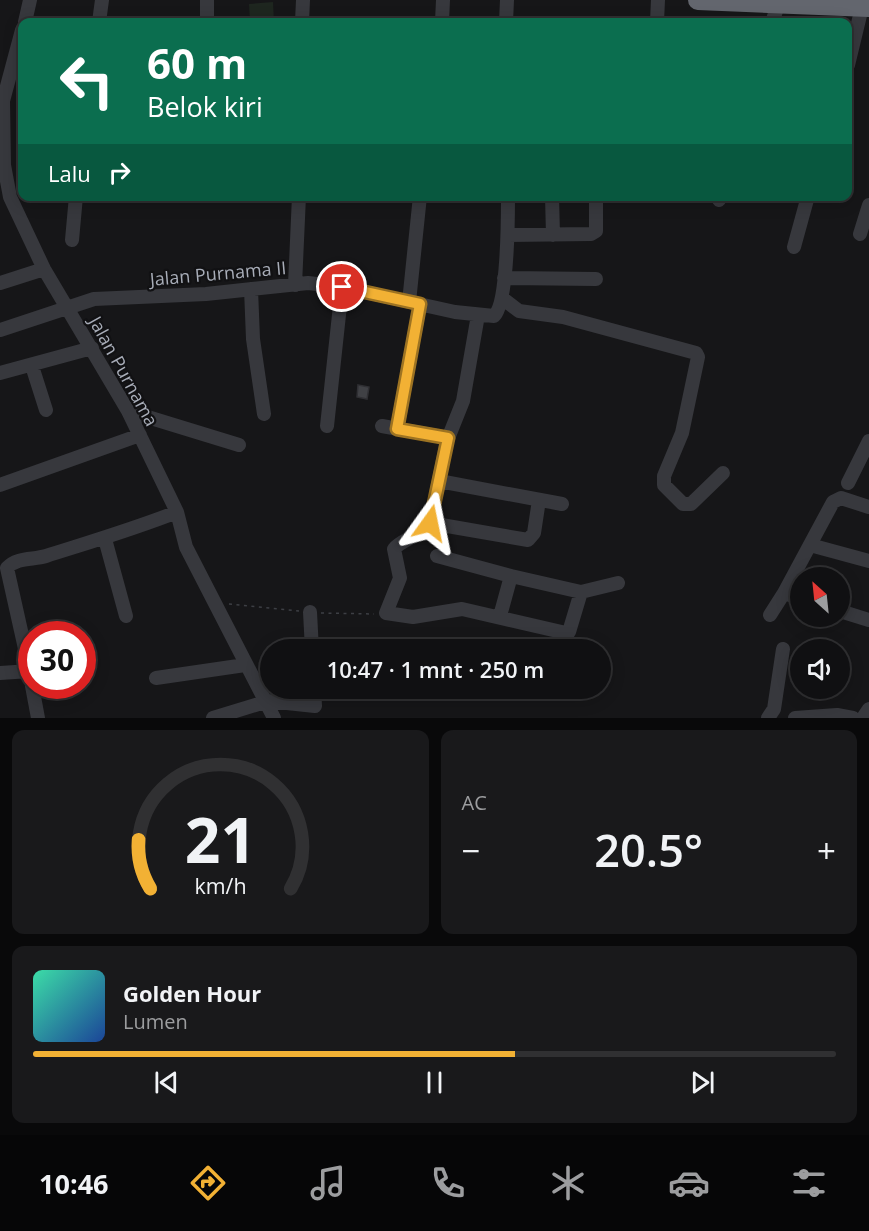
<!DOCTYPE html>
<html lang="id">
<meta charset="utf-8">
<style>
:root{--surface:#101012;--page:#19191b;--text:#f1f3f6;--muted:#9c9d9f;--line:#303032;--accent:#f2b134}
body{margin:0;font-family:"Open Sans",sans-serif;background:var(--page);color:var(--text);height:100vh;display:flex;flex-direction:column;font-size:22px;white-space:nowrap}
*{box-sizing:border-box;margin:0}
p{font-size:20px;color:var(--muted)}
.icon{flex:none;width:33px;height:33px;fill:none;stroke:currentColor;stroke-width:2;stroke-linecap:round;stroke-linejoin:round}
.map{position:relative;height:718px;overflow:hidden}
.details{display:flex;flex-direction:column;gap:12px;padding:12px;background:#09090a;flex:1}
.details>*{flex:none}
.guide{position:absolute;left:18px;top:18px;width:834px;height:183px;border-radius:12px;box-shadow:0 3px 15px #0003,0 0 0 2px var(--line);background:#0b6e4f;color:#fff;overflow:hidden}
.needle{width:39px;rotate:333deg}
.controls{position:absolute;left:790px;top:567px;display:grid;gap:12px}
.controls a{display:grid;place-items:center;width:60px;height:60px;border-radius:50%;background:var(--surface);box-shadow:0 3px 15px #0003,0 0 0 2px var(--line);font-size:30px}
.speed{position:absolute;left:18px;top:621px;display:flex;gap:12px;font-size:30px;font-weight:700;text-align:center}
.speed>*{display:grid;place-content:center;width:78px;height:78px;border-radius:50%;background:var(--surface);box-shadow:0 3px 15px #0003,0 0 0 2px var(--line);line-height:1}
.speed .limit{border:9px solid #d22;background:#fff;color:#111}
.pin{position:absolute;display:grid;place-items:center;width:51px;height:51px;color:#fff;margin:-26px;border:3px solid #fff;border-radius:50%;box-shadow:0 2px 6px #0007}
.me{position:absolute;width:66px;margin:-33px;rotate:12deg;stroke-linejoin:round;filter:drop-shadow(0 0 4px #0008)}
.turn{display:flex;align-items:center;gap:21px;height:126px;padding:0 30px;font-size:27px}
.turn .icon{width:78px;height:78px;stroke-width:2.5}
.turn b{display:block;font-size:42px;line-height:51px}
.then{display:flex;align-items:center;height:57px;padding:0 30px;background:#0003;gap:12px;font-size:22px}
.big{font-size:45px;font-weight:600;line-height:1.1}
.details .widget{flex:1;display:flex;flex-direction:column;justify-content:center;gap:9px;min-width:0;padding:0 21px;border-radius:12px;background:var(--page)}
.details .dial{align-items:center;gap:0}
.dial svg{height:156px;overflow:visible;fill:none;stroke:var(--line);stroke-width:7;stroke-linecap:round;text-anchor:middle}
.dial text{fill:var(--text);stroke:none}
.song{display:flex;align-items:center;gap:18px}
.cover{width:72px;height:72px;border-radius:9px;background:linear-gradient(135deg,hsl(160 70% 55%),hsl(220 70% 35%))}
.played{height:6px;border-radius:3px;background:linear-gradient(90deg,var(--accent) 60%,var(--line) 60%)}
.keys{display:flex;justify-content:space-around;direction:ltr}
.heat{display:flex;justify-content:space-between;align-items:center;font-size:33px;direction:ltr}
.details .tiles{flex:1;display:grid;gap:12px;grid-template-columns:1fr 1fr}
.widget:last-child{grid-column:span 2}
.trip{position:absolute;left:260px;top:639px;width:351px;height:60px;border-radius:30px;background:var(--surface);box-shadow:0 3px 15px #0003,0 0 0 2px var(--line);font-weight:600;line-height:60px;text-align:center}
.tab-bar{display:flex;height:96px;justify-content:space-around;align-items:center;background:#060607;color:var(--muted)}
.tab-bar .icon{width:42px;height:42px}
.tab-bar .on{color:var(--accent)}
.tab-bar b{font-size:27px;color:var(--text)}
.map>svg:first-child{display:block}
</style>
<div class="map">
<svg width="869" height="718" viewBox="0 0 869 718">
<rect width="100%" height="100%" fill="#161618"/>
<path fill="#1e261f" d="M 273,2 L 274,22 L 250,22 L 249,4 Z"/>
<path fill="#404145" stroke="#303034" stroke-width="1.5" d="M 358,385 L 369,387 L 367,399 L 357,397 Z"/>
<g fill="none" stroke-linecap="round" stroke-linejoin="round">
<path stroke="#3d3f44" stroke-width="1.5" stroke-dasharray="3 4.5" stroke-linecap="butt" d="M 229,604 L 299,611
M 321,613 L 374,614"/>
<path stroke="#37383d" stroke-width="14" d="M 207,0 L 207,22
M 25,22 L 30,0
M 99,22 L 102,0
M 302,22 L 303,0
M 442,22 L 443,0
M 506,22 L 507,0
M 657,22 L 658,0
M 772,22 L 779,3
M 22,30 L 3,101 L 4,165 L 10,197 L 44,269 L 128,411 L 177,512 L 186,547 L 274,718
M 848,65 L 862,7
M 552,196 L 553,235
M 719,200 L 720,196
M 860,234 L 869,205
M 508,235 L 591,234 L 596,231 L 596,196
M 72,240 L 76,196
M 794,247 L 808,196
M 504,278 L 596,279
M 0,283 L 44,269
M 295,285 L 299,196
M 251,289 L 253,339 L 264,414
M 502,298 L 519,311 L 563,317 L 696,353 L 698,357 L 682,433 L 664,476 L 664,485 L 683,504 L 691,504 L 723,473
M 409,302 L 420,196
M 478,315 L 463,401 L 447,441 L 430,523 L 528,540 L 534,533 L 539,500
M 0,330 L 94,299 L 206,294 L 308,283 L 342,287 L 455,312 L 494,316 C 508,304 508,217 508,196
M 32,366 L 46,410
M 0,373 L 92,348
M 128,411 L 239,445
M 327,426 L 342,287
M 382,426 L 448,438
M 397,429 L 420,304
M 439,481 L 562,504
M 848,483 L 869,441
M 0,485 L 140,435
M 430,523 C 417,538 402,539 394,549 L 400,578 L 386,613 L 413,617 L 462,609 L 566,633 L 569,632 L 581,592 L 618,583
M 105,539 L 126,616
M 810,545 L 869,561
M 437,556 L 511,576 L 500,616
M 511,576 L 581,592
M 801,599 L 784,593 L 833,502 L 841,498 L 869,507
M 840,611 L 869,620
M 310,612 L 312,650
M 770,615 L 784,593
M 0,673 L 30,671
M 156,678 L 245,665
M 32,680 L 7,568 C 17,557 33,560 46,556 C 90,542 134,529 177,512
M 32,686 L 38,718
M 213,718 L 268,701 L 315,706 L 314,688
M 768,718 L 774,709 L 783,649
M 795,718 L 837,715 L 853,718
M 863,718 L 869,709"/>
<path stroke="#63666e" stroke-width="20" d="M 698,0 L 869,7"/>
</g>
<g fill="none" stroke-linecap="round" stroke-linejoin="round">
<g stroke="#9d7322" stroke-width="15">
<path id="route" d="M 342,287 L 420,304 L 397,429 L 448,438 L 430,523"/>
</g>
<use href="#route" stroke="#f2b134" stroke-width="10"/>
</g>
<g text-anchor="middle" dominant-baseline="central" stroke-width="4.5" stroke-linejoin="round" paint-order="stroke">
<g font-size="18" fill="#a8adb8" stroke="#111113">
<text transform="translate(218 273) rotate(-5)">Jalan Purnama II</text>
<text transform="translate(124 371) rotate(61)">Jalan Purnama</text>
</g>
</g>
</svg>
<div class="controls">
<a><svg class="needle" viewBox="-14 -14 28 28"><path d="M0-13l5 13h-10z" fill="#e53935"/><path d="M0 13l5-13h-10z" fill="#9c9d9f"/></svg></a>
<a><svg class="icon" aria-label="sound" viewBox="0 0 24 24"><path d="M4 9h4l5-4v14l-5-4H4zM17 9q2 3 0 6"/></svg></a>
</div>
<div class="speed"><div class="limit">30</div></div>
<div class="pin" style="left:342px;top:287px;background:#d93025"><svg class="icon" aria-label="arrive" viewBox="0 0 24 24"><path d="M6 21V4h12l-3 4 3 4H6"/></svg></div>
<svg class="me" style="left:430px;top:523px" viewBox="-20 -20 40 40"><path d="M0-17L14 15 0 8-14 15z" fill="#f2b134" stroke="#fff" stroke-width="4"/></svg>
<div class="trip">10:47 · 1 mnt · 250 m</div>
<div class="guide">
<div class="turn"><svg class="icon" aria-label="left" viewBox="0 0 24 24"><path d="M17 20v-9H6M10 6l-5 5 5 5"/></svg><div><b>60 m</b>Belok kiri</div></div>
<div class="then">Lalu<svg class="icon" aria-label="right" viewBox="0 0 24 24"><path d="M7 20v-9h11M14 6l5 5-5 5"/></svg></div>
</div>
</div>
<section class="details">
<div class="tiles">
<div class="widget dial"><svg viewBox="0 0 100 80">
<path d="M14 69A42 42 0 1 1 86 69"/>
<path d="M14 69A42 42 0 0 1 8 44" stroke="#f2b134"/>
<text x="50" y="56" font-size="32" font-weight="700">21</text>
<text x="50" y="72" font-size="11">km/h</text>
</svg></div>
<div class="widget"><p>AC</p>
<div class="heat"><a>−</a><b class="big">20.5°</b><a>+</a></div>
</div>
<div class="widget">
<div class="song"><i class="cover"></i><div><b>Golden Hour</b><p>Lumen</p></div></div>
<div class="played"></div>
<div class="keys"><svg class="icon" aria-label="previous" viewBox="0 0 24 24"><path d="M18 5L8 12l10 7zM5 5v14"/></svg><svg class="icon" aria-label="pause" viewBox="0 0 24 24"><path d="M8 5v14M16 5v14"/></svg><svg class="icon" aria-label="next" viewBox="0 0 24 24"><path d="M6 5l10 7-10 7zM19 5v14"/></svg></div>
</div>
</div>
</section>
<nav class="tab-bar">
<b>10:46</b>
<svg class="icon on" aria-label="directions" viewBox="0 0 24 24"><path d="M12 3l9 9-9 9-9-9zM9 14v-3h6M13 9l2 2-2 2"/></svg>
<svg class="icon" aria-label="music" viewBox="0 0 24 24"><path d="M9 18V5l10-2v13"/><circle cx="6" cy="18" r="3"/><circle cx="16" cy="16" r="3"/></svg>
<svg class="icon" aria-label="phone" viewBox="0 0 24 24"><path d="M5 4h4l2 5-3 2q2 4 5 5l2-3 5 2v4C11 20 4 13 5 4z"/></svg>
<svg class="icon" aria-label="climate" viewBox="0 0 24 24"><path d="M12 3v18M4 7l16 10M4 17L20 7"/></svg>
<svg class="icon" aria-label="car" viewBox="0 0 24 24"><path d="M5 17H2v-5l4-1 3-4h7l3 4 3 1v5h-3M9 17h6M6 11h13"/><circle cx="7" cy="17" r="2"/><circle cx="17" cy="17" r="2"/></svg>
<svg class="icon" aria-label="filters" viewBox="0 0 24 24"><path d="M4 7h16M4 17h16"/><circle cx="9" cy="7" r="2"/><circle cx="15" cy="17" r="2"/></svg>
</nav>
